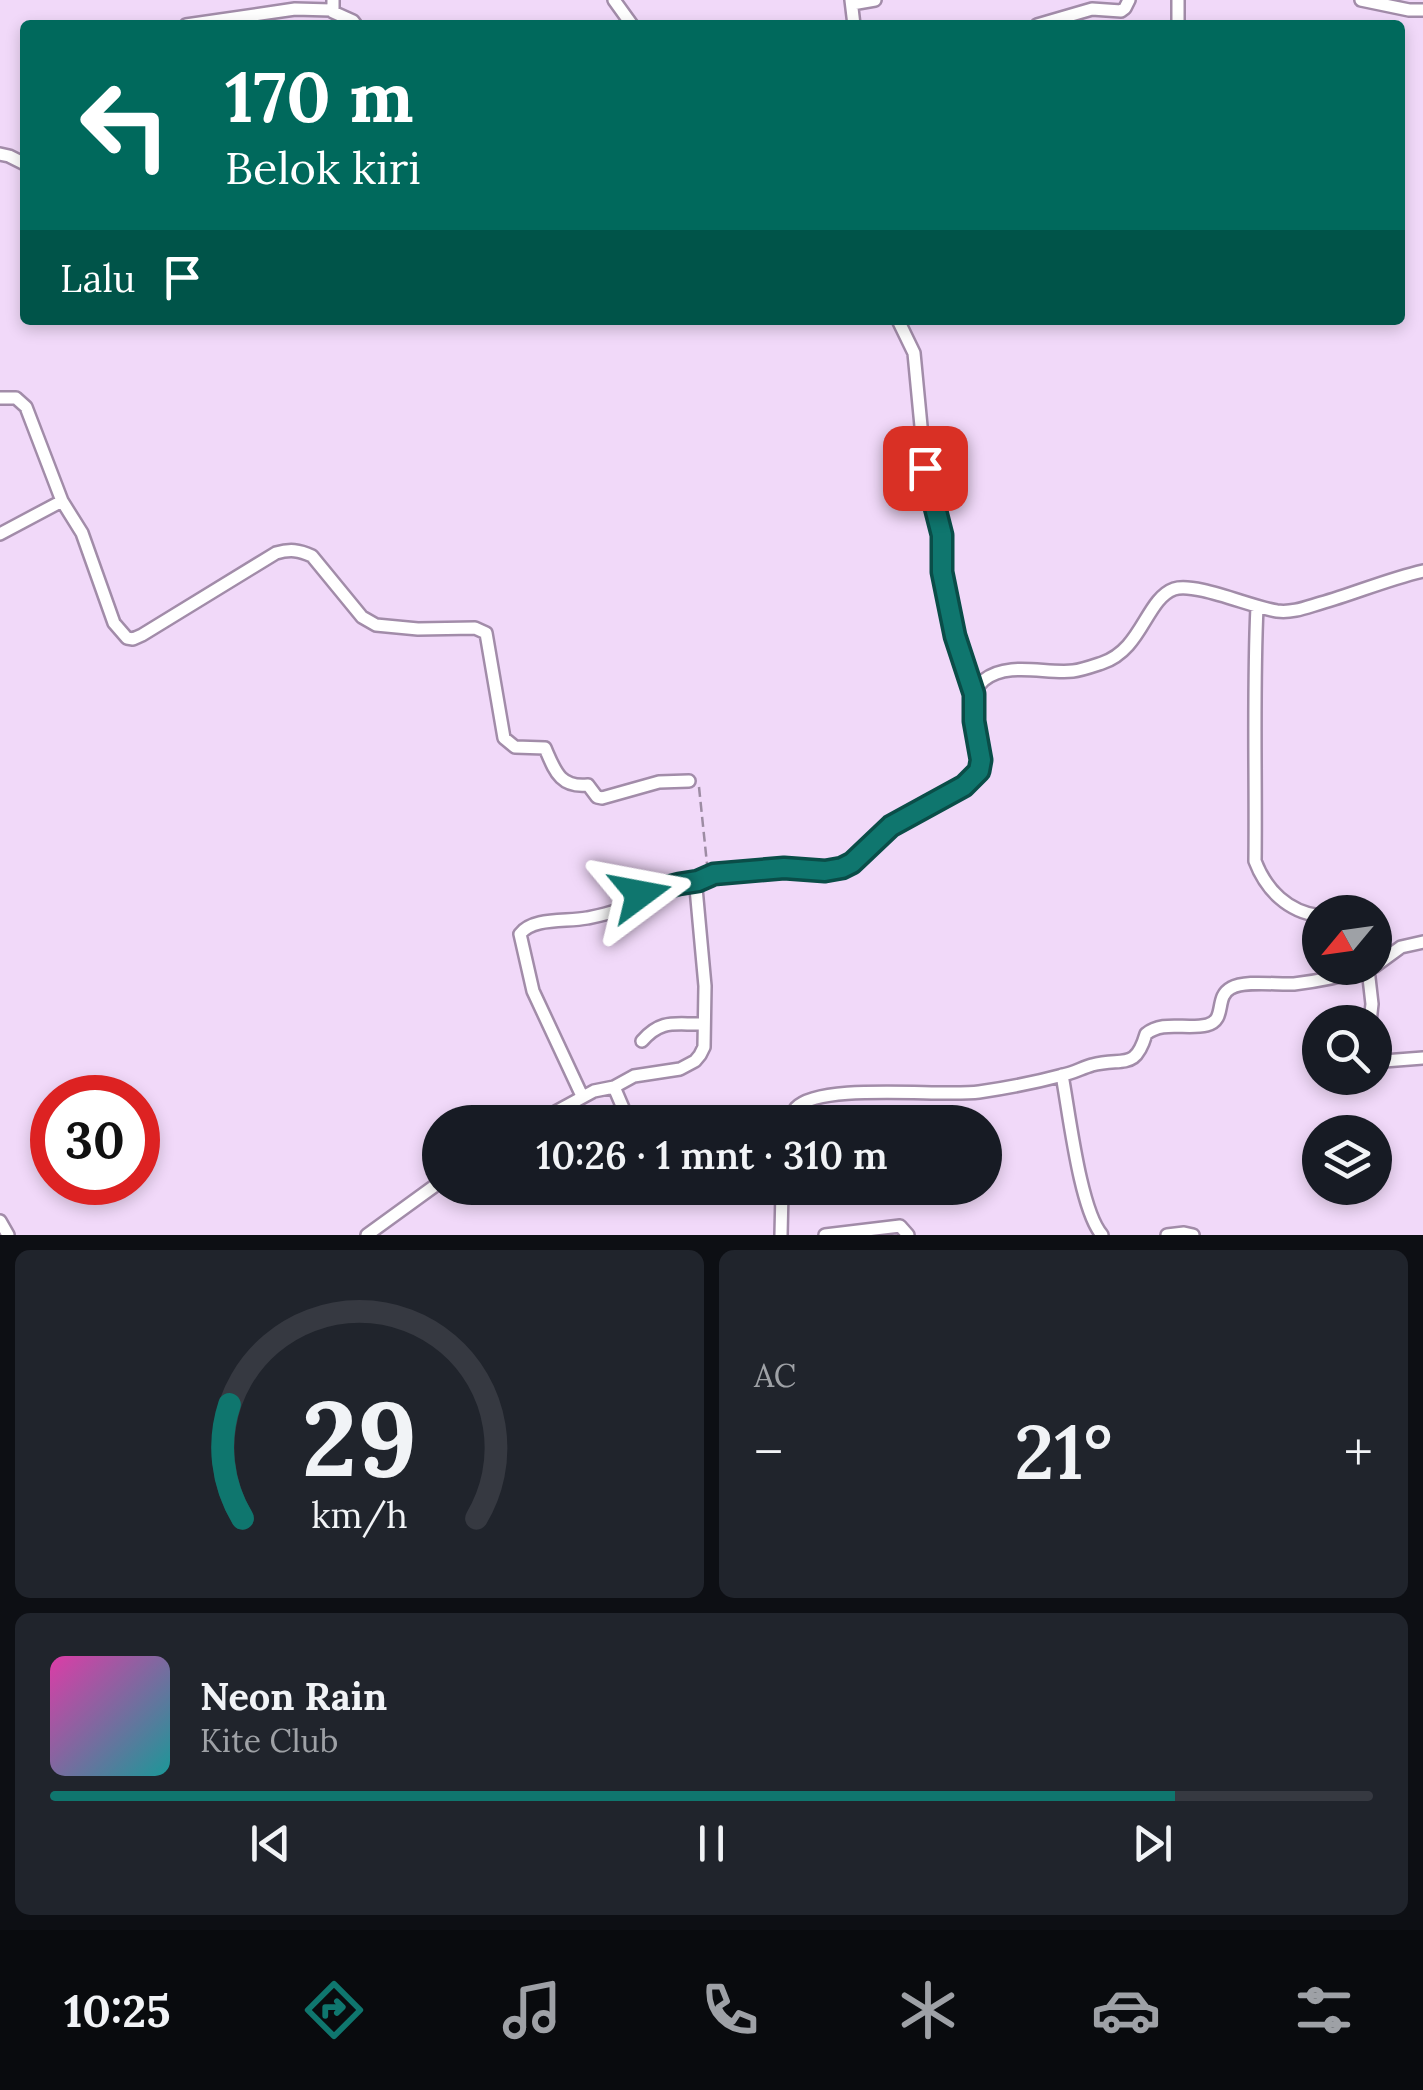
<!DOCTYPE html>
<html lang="id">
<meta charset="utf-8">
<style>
:root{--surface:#171b24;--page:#20242c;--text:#f1f3f6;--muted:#9ea1a6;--line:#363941;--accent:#0f766e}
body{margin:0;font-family:Lora,serif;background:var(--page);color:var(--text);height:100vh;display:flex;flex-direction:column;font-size:38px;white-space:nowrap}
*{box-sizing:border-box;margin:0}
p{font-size:32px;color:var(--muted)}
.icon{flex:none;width:55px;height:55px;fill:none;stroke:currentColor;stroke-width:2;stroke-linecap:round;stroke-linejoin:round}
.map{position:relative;height:1235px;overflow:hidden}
.side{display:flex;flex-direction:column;gap:15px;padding:15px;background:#0d0f14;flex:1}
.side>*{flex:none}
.banner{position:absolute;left:20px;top:20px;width:1385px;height:305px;border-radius:10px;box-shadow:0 5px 15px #0003;background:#00695c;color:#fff;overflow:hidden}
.needle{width:65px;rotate:241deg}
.buttons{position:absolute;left:1302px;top:895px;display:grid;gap:20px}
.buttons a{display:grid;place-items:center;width:90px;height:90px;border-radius:50%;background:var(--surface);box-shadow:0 5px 15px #0003;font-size:50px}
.speed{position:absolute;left:30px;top:1075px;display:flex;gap:20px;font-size:50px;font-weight:700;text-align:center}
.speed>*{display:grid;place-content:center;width:130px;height:130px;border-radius:50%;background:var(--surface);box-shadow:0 5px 15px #0003;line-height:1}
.speed .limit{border:15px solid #d22;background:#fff;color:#111}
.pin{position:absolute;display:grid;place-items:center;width:85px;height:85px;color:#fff;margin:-42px;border-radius:20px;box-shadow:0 5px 15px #0006}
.me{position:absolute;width:110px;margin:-55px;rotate:77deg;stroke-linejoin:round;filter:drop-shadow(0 0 8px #0008)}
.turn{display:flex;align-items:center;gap:35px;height:210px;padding:0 40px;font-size:45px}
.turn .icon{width:130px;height:130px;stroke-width:2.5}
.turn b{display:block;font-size:70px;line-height:85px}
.then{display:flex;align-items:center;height:95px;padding:0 40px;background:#0003;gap:20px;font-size:38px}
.big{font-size:75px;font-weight:600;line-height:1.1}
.side .widget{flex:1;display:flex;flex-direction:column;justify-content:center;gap:15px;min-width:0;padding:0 35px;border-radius:15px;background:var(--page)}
.side .dial{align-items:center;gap:0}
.dial svg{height:260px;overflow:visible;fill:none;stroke:var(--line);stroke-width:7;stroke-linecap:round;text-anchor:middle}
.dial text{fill:var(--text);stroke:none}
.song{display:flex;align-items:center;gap:30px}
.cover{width:120px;height:120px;border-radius:15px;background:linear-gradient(135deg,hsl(320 70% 55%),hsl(180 70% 35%))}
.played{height:10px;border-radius:5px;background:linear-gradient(90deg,var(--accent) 85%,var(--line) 85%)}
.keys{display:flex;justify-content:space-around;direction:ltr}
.heat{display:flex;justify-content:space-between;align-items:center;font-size:55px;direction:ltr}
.side .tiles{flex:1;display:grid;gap:15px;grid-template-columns:1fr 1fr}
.widget:last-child{grid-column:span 2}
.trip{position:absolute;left:422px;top:1105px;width:580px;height:100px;border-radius:50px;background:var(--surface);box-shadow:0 5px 15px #0003;font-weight:600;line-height:100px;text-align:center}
.tab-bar{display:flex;height:160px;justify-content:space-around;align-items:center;background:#090b0e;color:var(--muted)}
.tab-bar .icon{width:70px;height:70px}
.tab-bar .on{color:var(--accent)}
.tab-bar b{font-size:45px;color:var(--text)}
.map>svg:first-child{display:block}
</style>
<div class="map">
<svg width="1423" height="1235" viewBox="0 0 1423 1235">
<rect width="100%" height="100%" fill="#f1d9f9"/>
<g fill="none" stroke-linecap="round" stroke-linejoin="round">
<g stroke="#a28ca9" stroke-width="16">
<path id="minor" d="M 333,0 L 333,12 L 353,21 L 356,25
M 614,0 L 632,25
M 851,0 L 854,25
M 1361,0 L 1409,10 L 1423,10
M 852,4 L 875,0
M 186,25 L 295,9 L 331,10
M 1037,25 L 1092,9 L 1121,11 L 1125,8 L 1129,0
M 1178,25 L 1178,0
M 0,154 L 9,156 L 25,164
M 898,320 L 914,353 L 925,468 L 942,535 L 942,572 L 955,636 L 974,694
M 0,398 L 16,398 L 26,407 L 62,501 L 82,533 L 114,623 L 127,638 L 133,639 L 142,635 L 276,553 C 290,549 299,550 312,556 L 362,617 L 376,625 L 418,629 L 475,628 L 486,633 L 504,738 L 515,747 L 545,748 C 555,771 560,788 588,785 L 597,797 L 602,798 L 659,782 L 689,781
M 0,534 L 62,501
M 1257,607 C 1253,691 1256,776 1255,861 C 1266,890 1288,912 1320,916
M 1375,939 L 1388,956
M 1375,966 L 1401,947 L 1423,942
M 1368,969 L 1372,1004 L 1370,1022
M 642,1041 C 662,1018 676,1025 704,1024
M 1375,1054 L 1380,1060 L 1384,1061 L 1423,1058
M 1062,1075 C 1069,1112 1080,1210 1102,1235
M 614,1087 L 629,1122
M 582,1096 L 533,991 L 520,934 C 533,917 566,922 587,918 C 597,916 608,914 617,910 C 627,905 634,896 644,893 C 661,886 680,883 698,881
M 537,1122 L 594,1091 L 614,1087 L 634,1076 L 680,1069 L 695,1061 L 700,1055 L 704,1047 L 705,986 L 696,888 L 698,881 C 715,870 766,867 787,868 C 810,869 834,876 854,862 C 869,852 878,836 892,825 C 914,809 971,793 980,768 C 988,743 958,702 984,680 C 1008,661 1045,674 1073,671 C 1082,670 1093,666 1102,663 C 1142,650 1146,599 1174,589 C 1195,582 1251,607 1277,611 C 1293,613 1307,607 1321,603 C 1356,593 1388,579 1423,571
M 791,1122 C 792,1116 792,1113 796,1108 C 820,1082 942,1097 979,1092 C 1006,1088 1037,1082 1063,1075 C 1073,1073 1082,1068 1092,1065 C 1124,1057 1135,1071 1146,1034 C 1163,1020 1186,1030 1207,1025 C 1227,1020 1214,997 1231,988 C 1245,980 1277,985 1294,984 C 1319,981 1347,975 1371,968
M 659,1188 L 666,1191 L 681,1188
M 727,1188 L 775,1191 L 782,1191 L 785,1188
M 0,1221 L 8,1235
M 367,1235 L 440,1182
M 781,1235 L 782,1191
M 825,1235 L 900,1226 L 908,1235
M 1167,1235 L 1184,1233 L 1193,1235"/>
</g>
<path stroke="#9d8ca3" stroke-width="2.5" stroke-dasharray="10 5" stroke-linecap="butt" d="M 699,787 L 707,864"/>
<use href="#minor" stroke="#fff" stroke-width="11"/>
</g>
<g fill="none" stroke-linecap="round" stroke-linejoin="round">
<g stroke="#0a4d48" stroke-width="25">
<path id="route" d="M 640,894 L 679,884 L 698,881 L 714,874 L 784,868 L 825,871 L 842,868 L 852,863 L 891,826 L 964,786 L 979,771 L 981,760 L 974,721 L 974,694 L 955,636 L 942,572 L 942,535 L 925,468"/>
</g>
<use href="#route" stroke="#0f766e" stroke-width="18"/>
</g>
</svg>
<div class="buttons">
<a><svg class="needle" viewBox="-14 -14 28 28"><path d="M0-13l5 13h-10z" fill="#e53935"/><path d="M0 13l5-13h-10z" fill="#9ea1a6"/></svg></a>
<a><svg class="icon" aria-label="search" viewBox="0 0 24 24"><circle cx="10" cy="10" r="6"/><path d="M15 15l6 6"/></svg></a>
<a><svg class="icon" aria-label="layers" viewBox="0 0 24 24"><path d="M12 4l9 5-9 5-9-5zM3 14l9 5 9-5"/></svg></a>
</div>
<div class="speed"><div class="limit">30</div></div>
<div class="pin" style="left:925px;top:468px;background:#d93025"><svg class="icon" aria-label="arrive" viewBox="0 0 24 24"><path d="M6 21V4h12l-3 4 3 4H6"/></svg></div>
<svg class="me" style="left:640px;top:894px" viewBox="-20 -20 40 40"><path d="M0-17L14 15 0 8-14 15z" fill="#0f766e" stroke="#fff" stroke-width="4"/></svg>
<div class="trip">10:26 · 1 mnt · 310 m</div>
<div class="banner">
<div class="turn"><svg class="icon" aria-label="left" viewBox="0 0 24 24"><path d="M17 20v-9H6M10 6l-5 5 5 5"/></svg><div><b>170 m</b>Belok kiri</div></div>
<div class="then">Lalu<svg class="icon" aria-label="arrive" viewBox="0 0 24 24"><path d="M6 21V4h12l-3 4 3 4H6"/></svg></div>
</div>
</div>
<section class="side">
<div class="tiles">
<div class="widget dial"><svg viewBox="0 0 100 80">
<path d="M14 69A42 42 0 1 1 86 69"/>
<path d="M14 69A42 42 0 0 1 10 34" stroke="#0f766e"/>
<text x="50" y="56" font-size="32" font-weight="700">29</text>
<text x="50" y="72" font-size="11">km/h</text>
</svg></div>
<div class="widget"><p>AC</p>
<div class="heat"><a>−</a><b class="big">21°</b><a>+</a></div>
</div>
<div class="widget">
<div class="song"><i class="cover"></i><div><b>Neon Rain</b><p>Kite Club</p></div></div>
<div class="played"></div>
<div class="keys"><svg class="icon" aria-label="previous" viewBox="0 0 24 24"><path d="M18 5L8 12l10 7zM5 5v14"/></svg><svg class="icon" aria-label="pause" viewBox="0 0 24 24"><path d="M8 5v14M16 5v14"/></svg><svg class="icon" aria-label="next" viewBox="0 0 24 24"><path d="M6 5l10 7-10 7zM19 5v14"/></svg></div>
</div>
</div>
</section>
<nav class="tab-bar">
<b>10:25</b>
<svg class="icon on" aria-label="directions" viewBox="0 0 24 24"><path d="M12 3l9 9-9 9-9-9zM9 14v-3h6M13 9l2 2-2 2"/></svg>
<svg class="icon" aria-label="music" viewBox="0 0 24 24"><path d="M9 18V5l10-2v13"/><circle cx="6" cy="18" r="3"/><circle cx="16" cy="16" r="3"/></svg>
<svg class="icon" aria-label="phone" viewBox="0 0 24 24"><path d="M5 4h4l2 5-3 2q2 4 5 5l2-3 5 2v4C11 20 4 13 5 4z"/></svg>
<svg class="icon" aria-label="climate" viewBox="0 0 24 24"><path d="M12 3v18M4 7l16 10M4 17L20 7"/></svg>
<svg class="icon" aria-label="car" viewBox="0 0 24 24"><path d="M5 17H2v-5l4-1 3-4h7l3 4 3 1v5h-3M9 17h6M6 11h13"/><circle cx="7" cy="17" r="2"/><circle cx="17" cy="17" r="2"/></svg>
<svg class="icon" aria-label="filters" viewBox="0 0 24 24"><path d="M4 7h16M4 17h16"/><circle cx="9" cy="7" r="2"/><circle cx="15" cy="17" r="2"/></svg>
</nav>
